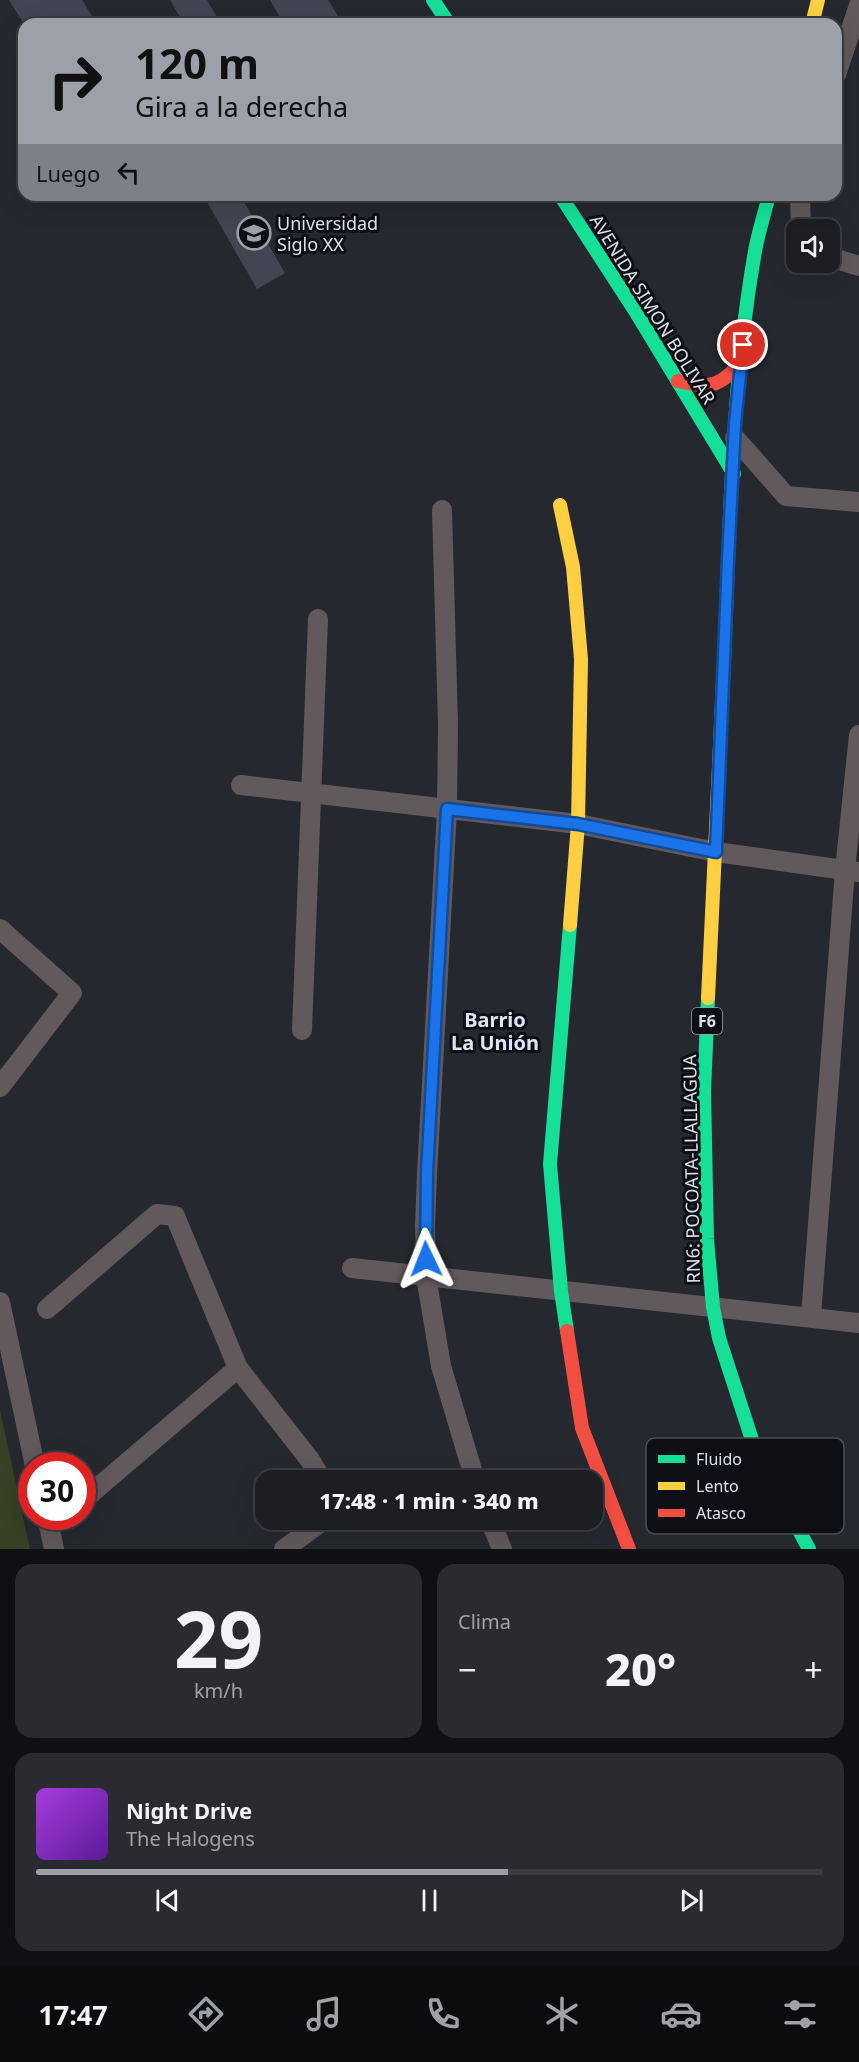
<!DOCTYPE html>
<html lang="es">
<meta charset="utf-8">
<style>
:root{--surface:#1c1e23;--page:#292b30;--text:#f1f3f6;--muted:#a0a2a6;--line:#3a3c41;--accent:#9ea0a9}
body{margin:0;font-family:"Noto Sans",sans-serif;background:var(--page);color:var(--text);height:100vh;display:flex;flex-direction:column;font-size:22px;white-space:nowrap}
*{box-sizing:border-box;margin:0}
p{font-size:20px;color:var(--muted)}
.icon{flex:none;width:33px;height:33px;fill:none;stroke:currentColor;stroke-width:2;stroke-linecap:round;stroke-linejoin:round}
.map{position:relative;height:1549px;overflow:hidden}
.panel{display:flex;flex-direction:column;gap:15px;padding:15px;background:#0f1013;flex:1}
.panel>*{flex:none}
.top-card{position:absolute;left:18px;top:18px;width:824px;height:183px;border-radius:18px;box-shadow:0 6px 24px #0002,0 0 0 2px var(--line);background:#9ea0a9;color:#111;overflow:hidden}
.controls{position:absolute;left:786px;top:219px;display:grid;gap:12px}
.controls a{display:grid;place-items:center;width:54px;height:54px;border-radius:12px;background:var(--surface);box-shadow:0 6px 24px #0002,0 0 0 2px var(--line);font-size:30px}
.speed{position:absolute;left:18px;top:1452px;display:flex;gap:12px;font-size:30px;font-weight:700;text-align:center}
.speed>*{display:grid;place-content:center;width:78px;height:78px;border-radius:50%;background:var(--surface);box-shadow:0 6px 24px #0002,0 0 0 2px var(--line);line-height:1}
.speed .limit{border:9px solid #d22;background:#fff;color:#111}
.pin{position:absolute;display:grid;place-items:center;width:51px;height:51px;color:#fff;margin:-26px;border:3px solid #fff;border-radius:50%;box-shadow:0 2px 6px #0007}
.me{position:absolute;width:66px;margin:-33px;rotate:358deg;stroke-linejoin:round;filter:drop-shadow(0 0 4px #0008)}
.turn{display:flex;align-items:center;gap:21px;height:126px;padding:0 18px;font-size:27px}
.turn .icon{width:78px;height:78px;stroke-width:2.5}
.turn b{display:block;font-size:42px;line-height:51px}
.then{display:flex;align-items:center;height:57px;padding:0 18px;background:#0003;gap:12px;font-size:22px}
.big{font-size:45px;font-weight:800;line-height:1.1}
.panel .card{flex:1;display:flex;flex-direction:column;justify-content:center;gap:9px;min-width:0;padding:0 21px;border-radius:18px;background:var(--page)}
.panel .dial{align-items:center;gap:0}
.dial b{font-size:78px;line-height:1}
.song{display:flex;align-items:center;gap:18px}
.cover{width:72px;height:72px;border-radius:9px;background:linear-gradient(135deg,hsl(280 70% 55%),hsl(270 70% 35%))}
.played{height:6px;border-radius:3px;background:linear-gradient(90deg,var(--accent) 60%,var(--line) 60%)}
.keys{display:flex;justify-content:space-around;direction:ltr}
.heat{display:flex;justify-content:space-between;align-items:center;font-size:33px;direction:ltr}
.panel .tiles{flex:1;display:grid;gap:15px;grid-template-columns:1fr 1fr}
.card:last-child{grid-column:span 2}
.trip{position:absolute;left:255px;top:1470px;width:348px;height:60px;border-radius:18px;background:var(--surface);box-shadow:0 6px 24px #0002,0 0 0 2px var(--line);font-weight:800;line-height:60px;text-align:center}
.tabs{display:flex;height:96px;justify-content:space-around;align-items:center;background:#0b0c0e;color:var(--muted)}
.tabs .icon{width:42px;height:42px}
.tabs .active{color:var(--accent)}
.tabs b{font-size:27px;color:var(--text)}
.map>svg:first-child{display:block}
</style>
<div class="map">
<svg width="859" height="1549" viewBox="0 0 859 1549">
<rect width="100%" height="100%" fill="#26282f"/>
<path fill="#364125" d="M 0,1410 L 30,1549 L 0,1549 Z"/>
<path fill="#434652" d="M 9,0 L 82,0 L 97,24 L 24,24 Z
M 170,0 L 207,0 L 221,24 L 184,24 Z
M 270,0 L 328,0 L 343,24 L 284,24 Z
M 203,195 L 240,195 L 285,273 L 257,289 Z"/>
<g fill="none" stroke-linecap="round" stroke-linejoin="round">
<path stroke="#62595c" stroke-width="20" d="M 836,75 L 859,5
M 800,195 L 801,230
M 830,257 L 859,266
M 735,438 L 786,496 L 859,502
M 442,510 L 448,724 L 447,809 L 427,1174 L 425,1226 L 426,1276 L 441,1366 L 475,1480
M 241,785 L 578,824 L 716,852 L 859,872
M 0,929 L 72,993 L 0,1087
M 302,1030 L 318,619
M 352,1268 L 859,1323
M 0,1302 L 35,1466
M 47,1309 L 157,1214 L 175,1216 L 238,1368 L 310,1460 L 322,1480
M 811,1316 L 845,870 L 859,735
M 82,1501 L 238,1368
M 47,1516 L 54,1549
M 490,1520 L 502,1549
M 284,1549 L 320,1523 L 321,1520"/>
<path stroke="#16e098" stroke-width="14" d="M 433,0 L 449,24
M 560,195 L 637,314 L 734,474
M 723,682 C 730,541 730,397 754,257 C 757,236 764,216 769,195
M 708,998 L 704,1091 L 707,1239 L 713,1307 L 719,1338 L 754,1446 L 809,1549
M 567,1331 L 561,1291 L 550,1164 L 570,925"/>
<path stroke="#ffcf43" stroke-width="14" d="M 812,24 L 818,0
M 560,505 L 573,567 L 581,659 L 578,824 L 570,925
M 708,998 L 723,682"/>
<path stroke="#f24e42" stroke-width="14" d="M 678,381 C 709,388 718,388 740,364
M 567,1331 L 582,1428 L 629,1549"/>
</g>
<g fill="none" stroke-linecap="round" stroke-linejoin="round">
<g stroke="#114b97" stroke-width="15">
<path id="route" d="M 426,1259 L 427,1173 L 447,809 L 578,824 L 716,852 L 728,560 L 735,424 L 743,345"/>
</g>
<use href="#route" stroke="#1a73e8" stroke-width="10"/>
</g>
<defs>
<g id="university-ring" transform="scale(1.725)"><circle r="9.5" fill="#0d0f15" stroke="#9ea0a9" stroke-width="1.5"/><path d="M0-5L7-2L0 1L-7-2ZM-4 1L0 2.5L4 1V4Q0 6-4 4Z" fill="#9ea0a9"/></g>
</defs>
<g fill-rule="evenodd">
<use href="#university-ring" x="254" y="233"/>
</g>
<g text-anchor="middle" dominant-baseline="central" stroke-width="6" stroke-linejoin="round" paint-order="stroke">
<rect fill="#0d0f15" stroke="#9fa1aa" stroke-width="1.5" x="692" y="1008" width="30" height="26" rx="4.5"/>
<g font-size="16" font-weight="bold" fill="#dee0ea">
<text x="707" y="1021">F6</text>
</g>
<g font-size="18" fill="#dee0ea" stroke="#0d0f15" text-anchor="start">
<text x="277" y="223">Universidad<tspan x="277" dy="21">Siglo XX</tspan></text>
</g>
<g font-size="18" fill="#dee0ea" stroke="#0d0f15">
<text transform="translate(653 309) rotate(58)">AVENIDA SIMON BOLIVAR</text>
<text transform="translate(691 1169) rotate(-91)">RN6: POCOATA-LLALLAGUA</text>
</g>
<g font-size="20" font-weight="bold" fill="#dee3f5" stroke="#0d0f15">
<text x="495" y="1019">Barrio<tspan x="495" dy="23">La Unión</tspan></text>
</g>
</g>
<rect x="646" y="1438" width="198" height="96" rx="9" fill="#0d0f15" stroke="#4c4e55" stroke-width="1.5"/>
<rect x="658" y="1455" width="27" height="8" fill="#16e098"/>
<rect x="658" y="1482" width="27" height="8" fill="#ffcf43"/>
<rect x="658" y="1509" width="27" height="8" fill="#f24e42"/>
<g font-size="16" fill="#dee0ea">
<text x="696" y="1465">Fluido</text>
<text x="696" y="1492">Lento</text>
<text x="696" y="1519">Atasco</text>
</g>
</svg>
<div class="controls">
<a><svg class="icon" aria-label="sound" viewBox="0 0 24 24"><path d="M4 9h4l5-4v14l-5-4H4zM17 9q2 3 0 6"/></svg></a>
</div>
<div class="speed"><div class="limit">30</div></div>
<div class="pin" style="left:743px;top:345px;background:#d93025"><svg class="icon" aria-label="arrive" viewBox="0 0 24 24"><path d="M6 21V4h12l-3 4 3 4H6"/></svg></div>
<svg class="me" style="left:426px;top:1259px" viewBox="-20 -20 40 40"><path d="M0-17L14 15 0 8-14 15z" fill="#1a73e8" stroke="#fff" stroke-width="4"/></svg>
<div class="trip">17:48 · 1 min · 340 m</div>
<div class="top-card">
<div class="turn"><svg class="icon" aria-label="right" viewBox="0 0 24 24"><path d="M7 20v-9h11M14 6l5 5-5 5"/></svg><div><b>120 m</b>Gira a la derecha</div></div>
<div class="then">Luego<svg class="icon" aria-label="left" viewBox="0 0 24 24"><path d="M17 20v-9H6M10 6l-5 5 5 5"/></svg></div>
</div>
</div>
<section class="panel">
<div class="tiles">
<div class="card dial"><b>29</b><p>km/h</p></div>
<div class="card"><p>Clima</p>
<div class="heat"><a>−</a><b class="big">20°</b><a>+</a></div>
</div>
<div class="card">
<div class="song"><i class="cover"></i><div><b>Night Drive</b><p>The Halogens</p></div></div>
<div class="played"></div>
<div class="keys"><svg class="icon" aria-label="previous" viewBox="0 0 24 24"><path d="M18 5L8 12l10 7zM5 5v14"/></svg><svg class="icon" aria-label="pause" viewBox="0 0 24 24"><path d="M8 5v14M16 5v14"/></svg><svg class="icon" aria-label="next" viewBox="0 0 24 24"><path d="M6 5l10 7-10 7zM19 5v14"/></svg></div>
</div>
</div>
</section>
<nav class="tabs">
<b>17:47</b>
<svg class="icon active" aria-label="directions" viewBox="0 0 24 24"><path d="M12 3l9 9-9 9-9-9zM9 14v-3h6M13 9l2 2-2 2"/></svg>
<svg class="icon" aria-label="music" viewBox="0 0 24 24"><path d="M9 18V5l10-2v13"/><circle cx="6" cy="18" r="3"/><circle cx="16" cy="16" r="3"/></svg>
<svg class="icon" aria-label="phone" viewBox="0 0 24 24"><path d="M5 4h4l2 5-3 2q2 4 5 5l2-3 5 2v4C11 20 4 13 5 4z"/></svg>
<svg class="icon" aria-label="climate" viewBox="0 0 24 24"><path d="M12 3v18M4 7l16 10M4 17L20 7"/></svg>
<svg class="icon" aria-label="car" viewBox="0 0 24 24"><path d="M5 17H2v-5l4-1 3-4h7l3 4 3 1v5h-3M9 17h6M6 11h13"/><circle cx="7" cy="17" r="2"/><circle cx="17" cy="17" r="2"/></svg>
<svg class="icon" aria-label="filters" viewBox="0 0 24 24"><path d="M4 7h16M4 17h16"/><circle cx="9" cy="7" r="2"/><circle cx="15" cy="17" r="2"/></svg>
</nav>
